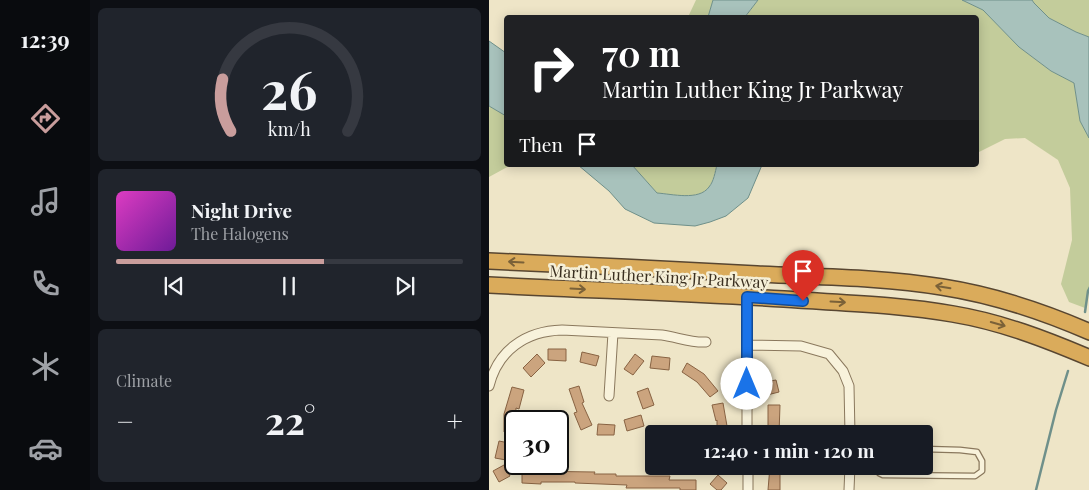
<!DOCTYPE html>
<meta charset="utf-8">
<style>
:root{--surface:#171b24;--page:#20242c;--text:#f1f3f6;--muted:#9ea1a6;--line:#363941;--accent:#c99d9c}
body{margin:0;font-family:"Playfair Display",serif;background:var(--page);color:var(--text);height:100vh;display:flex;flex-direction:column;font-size:19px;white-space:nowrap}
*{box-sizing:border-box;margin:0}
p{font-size:16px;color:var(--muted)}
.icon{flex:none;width:28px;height:28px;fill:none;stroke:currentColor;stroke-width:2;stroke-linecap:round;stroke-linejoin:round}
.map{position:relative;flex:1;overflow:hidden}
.drawer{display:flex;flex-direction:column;gap:8px;padding:8px;background:#0d0f14;width:399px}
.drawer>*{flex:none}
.hud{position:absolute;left:15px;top:15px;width:475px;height:152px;border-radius:5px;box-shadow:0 2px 12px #0003;background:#202124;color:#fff;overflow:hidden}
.speed{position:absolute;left:15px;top:410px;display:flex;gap:10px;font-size:25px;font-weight:700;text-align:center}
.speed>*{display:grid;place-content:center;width:65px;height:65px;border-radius:50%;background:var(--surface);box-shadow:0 2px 12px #0003;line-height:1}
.speed .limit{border:2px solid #111;border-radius:8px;background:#fff;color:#111}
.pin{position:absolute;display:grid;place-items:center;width:42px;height:42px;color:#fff;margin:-51px -21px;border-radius:50% 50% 50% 0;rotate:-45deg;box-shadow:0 0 5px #0007}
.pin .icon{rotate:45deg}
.me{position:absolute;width:55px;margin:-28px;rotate:0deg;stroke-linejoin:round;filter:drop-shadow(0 0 4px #0008)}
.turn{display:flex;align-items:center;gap:18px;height:105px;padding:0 15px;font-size:22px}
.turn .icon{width:65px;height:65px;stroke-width:2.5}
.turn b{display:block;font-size:35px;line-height:42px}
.then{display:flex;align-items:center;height:48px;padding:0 15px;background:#0003;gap:10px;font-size:19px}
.big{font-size:38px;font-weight:700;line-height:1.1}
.drawer .widget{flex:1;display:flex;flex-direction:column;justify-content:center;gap:8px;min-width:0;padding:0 18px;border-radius:8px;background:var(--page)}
.drawer .dial{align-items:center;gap:0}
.dial svg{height:130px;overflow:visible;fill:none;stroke:var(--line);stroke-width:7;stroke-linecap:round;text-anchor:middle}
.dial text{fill:var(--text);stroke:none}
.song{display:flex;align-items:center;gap:15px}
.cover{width:60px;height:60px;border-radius:8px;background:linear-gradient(135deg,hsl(310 70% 55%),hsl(280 70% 35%))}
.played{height:5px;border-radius:2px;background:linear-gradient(90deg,var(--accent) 60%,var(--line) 60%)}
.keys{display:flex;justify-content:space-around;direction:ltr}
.heat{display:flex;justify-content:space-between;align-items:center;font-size:28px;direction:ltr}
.trip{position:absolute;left:156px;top:425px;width:288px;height:50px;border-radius:5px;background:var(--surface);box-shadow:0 2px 12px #0003;font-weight:700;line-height:50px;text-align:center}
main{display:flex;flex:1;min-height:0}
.dock{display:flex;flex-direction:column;width:90px;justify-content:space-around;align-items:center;background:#090b0e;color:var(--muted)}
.dock .icon{width:35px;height:35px}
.dock .selected{color:var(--accent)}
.dock b{font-size:22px;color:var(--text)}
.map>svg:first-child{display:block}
</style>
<main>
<nav class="dock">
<b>12:39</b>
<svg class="icon selected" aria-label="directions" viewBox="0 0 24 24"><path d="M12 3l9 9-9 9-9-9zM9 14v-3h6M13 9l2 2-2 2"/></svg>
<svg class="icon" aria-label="music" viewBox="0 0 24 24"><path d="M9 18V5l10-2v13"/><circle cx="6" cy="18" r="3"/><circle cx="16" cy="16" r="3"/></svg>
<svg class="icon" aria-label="phone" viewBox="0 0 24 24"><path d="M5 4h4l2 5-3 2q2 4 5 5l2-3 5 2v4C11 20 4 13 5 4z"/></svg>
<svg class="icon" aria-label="climate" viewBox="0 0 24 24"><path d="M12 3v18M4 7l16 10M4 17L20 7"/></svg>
<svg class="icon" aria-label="car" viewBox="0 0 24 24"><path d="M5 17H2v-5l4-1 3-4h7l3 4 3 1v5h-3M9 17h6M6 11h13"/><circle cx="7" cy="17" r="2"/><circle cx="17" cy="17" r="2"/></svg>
</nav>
<section class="drawer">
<div class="widget dial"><svg viewBox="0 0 100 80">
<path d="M14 69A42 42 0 1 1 86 69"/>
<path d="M14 69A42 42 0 0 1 9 37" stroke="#c99d9c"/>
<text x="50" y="56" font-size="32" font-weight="700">26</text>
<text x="50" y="72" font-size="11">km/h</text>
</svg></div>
<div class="widget">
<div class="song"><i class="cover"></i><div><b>Night Drive</b><p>The Halogens</p></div></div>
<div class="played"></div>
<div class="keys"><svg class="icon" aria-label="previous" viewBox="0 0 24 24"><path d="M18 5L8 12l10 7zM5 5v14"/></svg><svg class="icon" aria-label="pause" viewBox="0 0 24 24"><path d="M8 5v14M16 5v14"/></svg><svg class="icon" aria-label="next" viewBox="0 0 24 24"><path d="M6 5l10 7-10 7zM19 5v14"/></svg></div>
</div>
<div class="widget"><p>Climate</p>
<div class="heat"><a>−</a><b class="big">22°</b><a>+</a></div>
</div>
</section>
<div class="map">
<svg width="601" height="490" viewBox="0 0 601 490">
<rect width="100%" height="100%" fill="#eee5c7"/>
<path fill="#c3cc9b" d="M 207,0 L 224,0 L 219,17 L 199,17 Z
M 269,0 L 473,0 L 494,10 L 530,47 L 562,71 L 585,83 L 591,121 L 600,138 L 601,287 L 599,291 L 596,308 L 580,302 L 572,284 L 583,240 L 581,188 L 569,160 L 536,138 L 516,139 L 488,153 L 488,18 L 256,18 Z
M 543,0 L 600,0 L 600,37 L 587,32 L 560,18 L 545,3 Z
M 0,106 L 17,116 L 18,165 L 22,165 L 0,177 Z
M 143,165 L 228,165 C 226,171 225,178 222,184 C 214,202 183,194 168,193 Z"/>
<path fill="#a8c2bc" stroke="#6f908a" d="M 224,0 L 269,0 L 256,17 L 219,17 Z
M 473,0 L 543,0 L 545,3 L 560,18 L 587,32 L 600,37 L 600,138 L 591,121 L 585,83 L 562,71 L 530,47 L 494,10 Z
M 0,41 L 17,53 L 17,116 L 0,106 Z
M 89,165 L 143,165 L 168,193 C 183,194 210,201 220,187 C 225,181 226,172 228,165 L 273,165 L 259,198 L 237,216 L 221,222 L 206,226 L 165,223 L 136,209 L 120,191 Z"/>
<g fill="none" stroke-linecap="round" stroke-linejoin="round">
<path stroke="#6f908a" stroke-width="2.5" d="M 596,312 L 599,291 L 601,287
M 547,490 L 567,410 L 579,371"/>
</g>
<path fill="#cba47e" stroke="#886343" d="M 59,349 L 77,349 L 77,361 L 59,360 Z
M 93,352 L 110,356 L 107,366 L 91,362 Z
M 48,354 L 56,363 L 42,377 L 34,368 Z
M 146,354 L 155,361 L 144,375 L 135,369 Z
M 163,356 L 181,358 L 180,370 L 161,368 Z
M 198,363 L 215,374 L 229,391 L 221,397 L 208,382 L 193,372 Z
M 287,380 L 290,392 L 278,395 L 275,382 Z
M 90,386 L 95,402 L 93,403 L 103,425 L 92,430 L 85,413 L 88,412 L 80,389 Z
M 23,387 L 35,390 L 30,409 L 27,408 L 26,431 L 15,432 L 15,414 Z
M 159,388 L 165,405 L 154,409 L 148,392 Z
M 234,403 L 238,426 L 238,434 L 228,434 L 228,420 L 227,421 L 223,405 Z
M 279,405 L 291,405 L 290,434 L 279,434 Z
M 152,415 L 155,426 L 138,431 L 135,420 Z
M 109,424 L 126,425 L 125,435 L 108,435 Z
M 10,441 L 20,443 L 17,460 L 6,458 Z
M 15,465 L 21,476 L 10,482 L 4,471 Z
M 281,466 L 293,466 L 293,474 L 291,474 L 291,490 L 279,490 Z
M 33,471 L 106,472 L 105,474 L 127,474 L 127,476 L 181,476 L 180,480 L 207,480 L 207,490 L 191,490 L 191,488 L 137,488 L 138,485 L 86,483 L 86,482 L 52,482 L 52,484 L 33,483 Z
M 229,475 L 238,483 L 232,490 L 228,490 L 221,484 Z"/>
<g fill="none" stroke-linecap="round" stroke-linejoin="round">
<g stroke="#8a785d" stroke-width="7">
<path id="lane" d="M 389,466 L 390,473 L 394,475 L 486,476 L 493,471 L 493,461 L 488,452 L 471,450 L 435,449"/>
</g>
<g stroke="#8a785d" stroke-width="11">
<path id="street" d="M 258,297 L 258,434
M 258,345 L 312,346 L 340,354 L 354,371 L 360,386 L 361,434
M 0,386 C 9,350 37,331 73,330 L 173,335 C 188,337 202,343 217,342
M 120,396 L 124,333
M 259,466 L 259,490
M 360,490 L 361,466"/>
</g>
<g stroke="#584631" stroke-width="18">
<path id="highway" d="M 0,261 C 89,265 179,269 268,274 C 329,277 392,277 453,287 C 504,295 553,311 601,332
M 0,285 C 98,290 197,293 295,299 C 351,303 408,304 464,314 C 512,322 556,339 601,358"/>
</g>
<use href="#lane" stroke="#f8f2db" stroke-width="4.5"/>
<use href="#street" stroke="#f8f2db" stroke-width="9"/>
<use href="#highway" stroke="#daab5b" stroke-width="15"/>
</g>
<defs><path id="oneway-shaft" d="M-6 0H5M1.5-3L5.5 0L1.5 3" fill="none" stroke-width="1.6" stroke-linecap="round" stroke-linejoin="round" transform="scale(1.25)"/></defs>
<g stroke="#7a6138">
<use href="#oneway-shaft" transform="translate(27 262) rotate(-177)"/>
<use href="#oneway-shaft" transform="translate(454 287) rotate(-171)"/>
<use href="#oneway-shaft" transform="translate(89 289) rotate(3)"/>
<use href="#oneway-shaft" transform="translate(349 302) rotate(3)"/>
<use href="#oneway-shaft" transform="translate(509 324) rotate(16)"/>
</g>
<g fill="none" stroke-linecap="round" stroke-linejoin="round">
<g stroke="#114b97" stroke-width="12">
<path id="route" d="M 258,384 L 258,297 L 314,301"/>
</g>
<use href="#route" stroke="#1a73e8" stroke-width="9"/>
</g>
<g text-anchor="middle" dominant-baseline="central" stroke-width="5" stroke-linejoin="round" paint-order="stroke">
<g font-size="16" fill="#3a2f20" stroke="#f5efd7">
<text transform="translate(170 276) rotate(3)">Martin Luther King Jr Parkway</text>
</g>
</g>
</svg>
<div class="speed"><div class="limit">30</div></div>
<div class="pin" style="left:314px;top:301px;background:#d93025"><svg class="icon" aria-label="arrive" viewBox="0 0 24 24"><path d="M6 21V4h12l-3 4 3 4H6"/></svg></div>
<svg class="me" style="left:258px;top:384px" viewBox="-20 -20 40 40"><circle r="19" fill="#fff"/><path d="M0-13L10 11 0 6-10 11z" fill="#1a73e8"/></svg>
<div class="trip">12:40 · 1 min · 120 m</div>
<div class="hud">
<div class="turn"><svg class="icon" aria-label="right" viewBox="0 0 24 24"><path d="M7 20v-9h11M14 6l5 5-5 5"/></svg><div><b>70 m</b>Martin Luther King Jr Parkway</div></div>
<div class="then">Then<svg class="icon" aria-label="arrive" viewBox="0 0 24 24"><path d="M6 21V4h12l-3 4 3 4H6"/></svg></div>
</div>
</div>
</main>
